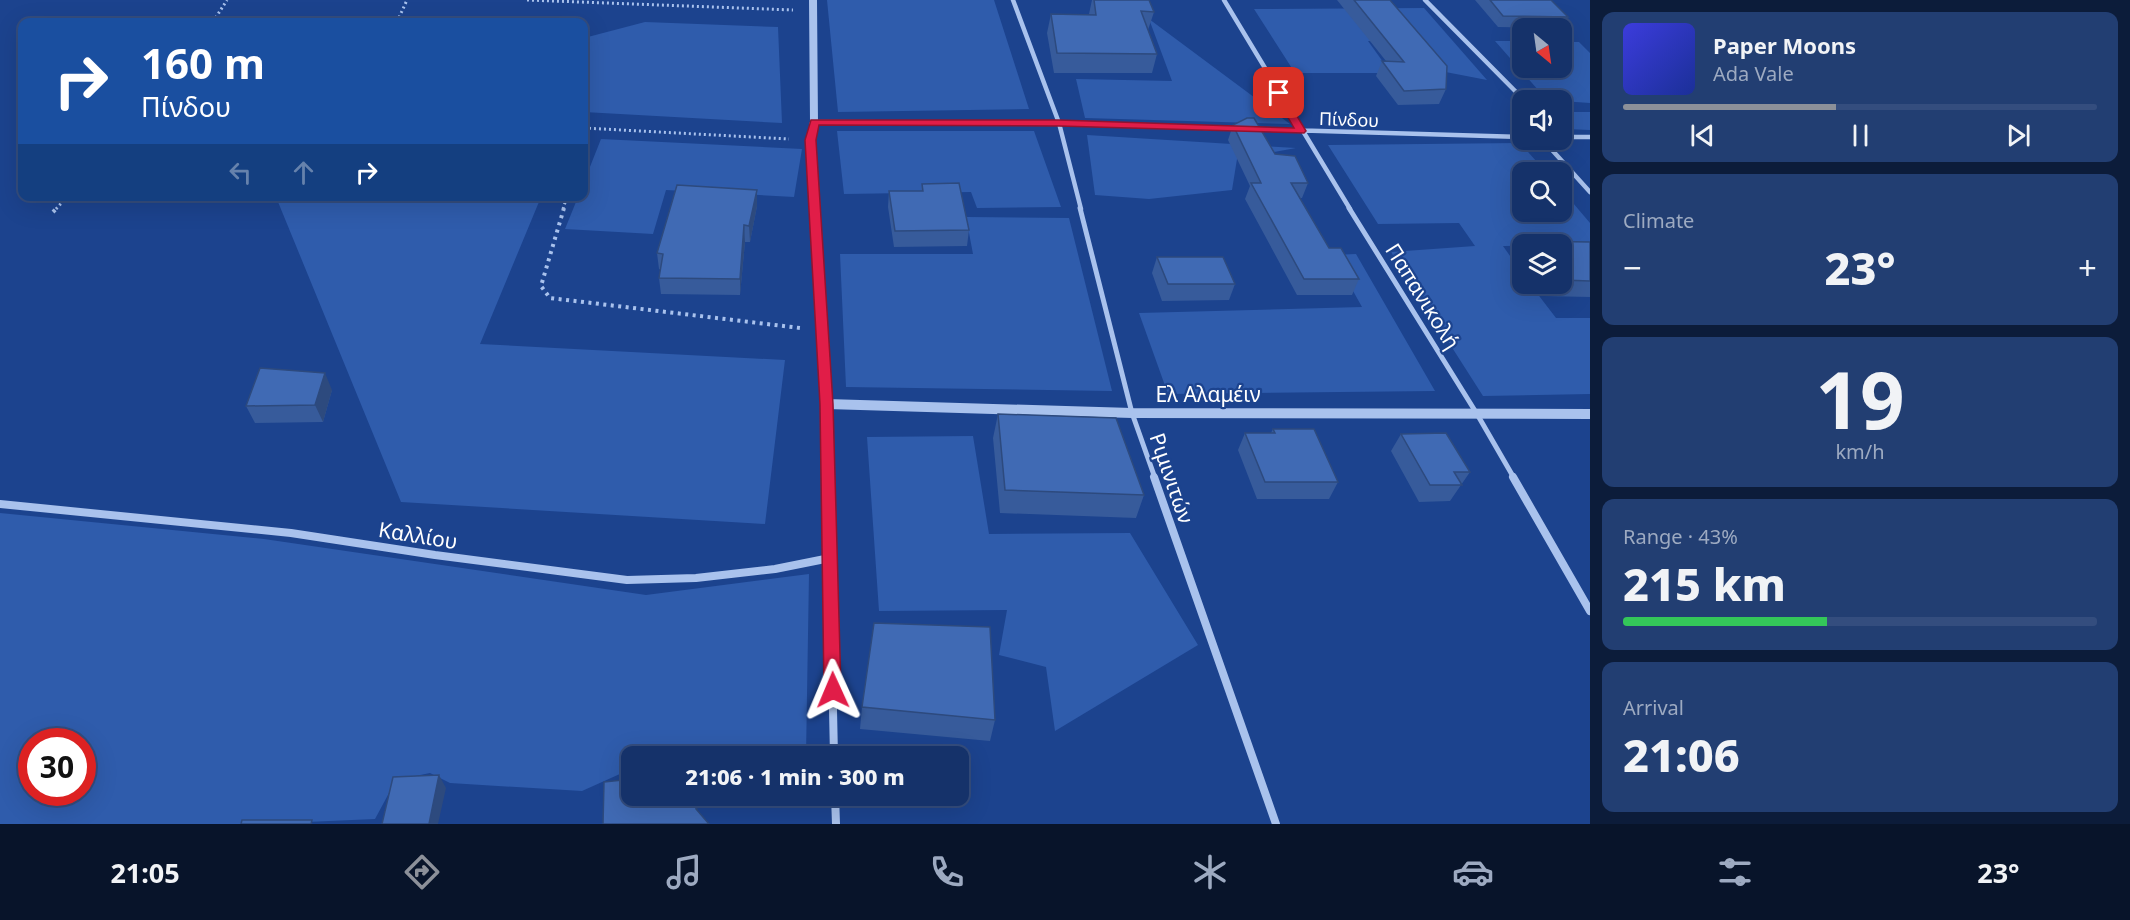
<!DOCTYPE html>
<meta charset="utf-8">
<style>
:root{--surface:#15326a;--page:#223e72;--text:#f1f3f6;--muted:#9daac1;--line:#344d7e;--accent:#8c9099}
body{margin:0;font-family:"Noto Sans",sans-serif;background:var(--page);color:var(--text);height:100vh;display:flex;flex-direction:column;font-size:22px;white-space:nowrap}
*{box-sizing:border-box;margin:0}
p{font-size:20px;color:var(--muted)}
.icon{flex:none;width:33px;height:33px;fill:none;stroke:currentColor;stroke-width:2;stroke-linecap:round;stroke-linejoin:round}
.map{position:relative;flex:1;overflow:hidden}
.sheet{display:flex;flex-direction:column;gap:12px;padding:12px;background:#0c1c3a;width:540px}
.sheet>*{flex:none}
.banner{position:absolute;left:18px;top:18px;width:570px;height:183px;border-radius:12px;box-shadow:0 6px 24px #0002,0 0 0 2px var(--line);background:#1a4fa0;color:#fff;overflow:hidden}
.needle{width:39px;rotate:151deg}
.buttons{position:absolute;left:1512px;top:18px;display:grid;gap:12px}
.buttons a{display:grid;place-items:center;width:60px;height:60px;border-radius:12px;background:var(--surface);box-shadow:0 6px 24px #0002,0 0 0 2px var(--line);font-size:30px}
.speed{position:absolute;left:18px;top:728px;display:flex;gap:12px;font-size:30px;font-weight:700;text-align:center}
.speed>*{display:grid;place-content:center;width:78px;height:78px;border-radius:50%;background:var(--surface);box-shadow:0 6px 24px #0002,0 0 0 2px var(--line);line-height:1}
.speed .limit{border:9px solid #d22;background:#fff;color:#111}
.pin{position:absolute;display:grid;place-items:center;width:51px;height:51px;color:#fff;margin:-26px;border-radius:12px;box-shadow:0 3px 9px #0006}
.me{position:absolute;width:66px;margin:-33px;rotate:359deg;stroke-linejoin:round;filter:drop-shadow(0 0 4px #0008)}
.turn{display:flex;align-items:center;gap:21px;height:126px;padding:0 24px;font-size:27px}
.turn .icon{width:78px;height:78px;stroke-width:2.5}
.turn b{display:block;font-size:42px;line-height:51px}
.lanes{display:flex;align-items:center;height:57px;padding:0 24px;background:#0003;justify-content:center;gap:30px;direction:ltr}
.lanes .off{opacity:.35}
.big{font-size:45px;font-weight:800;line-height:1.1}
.sheet .widget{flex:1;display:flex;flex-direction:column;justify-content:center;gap:9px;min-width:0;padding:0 21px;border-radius:12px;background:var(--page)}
.sheet .dial{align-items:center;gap:0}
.dial b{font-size:78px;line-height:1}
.song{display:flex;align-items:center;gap:18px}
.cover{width:72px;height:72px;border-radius:9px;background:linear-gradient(135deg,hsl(240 70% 55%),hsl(230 70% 35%))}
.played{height:6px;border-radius:3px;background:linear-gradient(90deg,var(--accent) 45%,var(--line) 45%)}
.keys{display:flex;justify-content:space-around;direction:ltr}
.heat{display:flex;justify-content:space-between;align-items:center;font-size:33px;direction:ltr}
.charge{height:9px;border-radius:4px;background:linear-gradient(90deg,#34c759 43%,var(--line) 0)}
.trip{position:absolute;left:621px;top:746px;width:348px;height:60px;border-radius:12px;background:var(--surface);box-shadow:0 6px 24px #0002,0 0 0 2px var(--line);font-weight:800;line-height:60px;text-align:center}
.dock{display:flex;height:96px;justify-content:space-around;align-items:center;background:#08142a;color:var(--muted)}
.dock .icon{width:42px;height:42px}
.dock .on{color:var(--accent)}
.dock b{font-size:27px;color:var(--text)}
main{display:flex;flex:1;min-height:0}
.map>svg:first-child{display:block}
</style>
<main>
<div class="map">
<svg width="1590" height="824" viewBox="0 0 1590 824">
<rect width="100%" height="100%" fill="#1c438e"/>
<path fill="#2f5cac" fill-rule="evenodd" d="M 827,0 L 994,0 L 1029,109 L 838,112 Z
M 1424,8 L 1487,80 L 1430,69 L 1408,41 L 1368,41 L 1391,73 L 1295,73 L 1254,9 Z
M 1149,19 L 1290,124 L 1085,118 L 1076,79 L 1172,81 Z
M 645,22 L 778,27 L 782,123 L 584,112 L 584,38 Z
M 1495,41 L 1522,41 L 1522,68 L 1562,68 L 1562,42 L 1579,42 L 1590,53 L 1590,103 L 1547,100 Z
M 1562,112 L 1590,112 L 1590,130 L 1567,129 L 1562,123 Z
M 837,131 L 1034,131 L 1061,207 L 977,208 L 971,192 L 844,194 Z
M 1087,135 L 1296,148 L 1237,159 L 1232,190 L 1149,199 L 1095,195 Z
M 601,139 L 802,149 L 794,197 L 666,190 L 653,234 L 565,229 L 578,197 L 584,196 L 584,182 Z
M 1520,143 L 1546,172 L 1522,172 L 1522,212 L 1562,212 L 1562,190 L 1590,223 L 1590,245 L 1503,246 L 1522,273 L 1522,284 L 1530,284 L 1556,318 L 1590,318 L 1590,394 L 1483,396 L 1391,252 L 1475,246 L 1459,223 L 1378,224 L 1328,145 Z
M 276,197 L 541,197 L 480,344 L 785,360 L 765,524 L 401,502 Z
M 966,217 L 1069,218 L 1112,391 L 846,387 L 840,254 L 973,254 Z
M 1356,254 L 1435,391 L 1168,394 L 1139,313 L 1362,307 L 1333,255 Z
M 973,436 L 989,534 L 1130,533 L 1198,645 L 1055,731 L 1046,667 L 999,655 L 1007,610 L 879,611 L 867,437 Z
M 0,513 L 264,539 L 646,595 L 809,574 L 806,756 L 632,756 L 631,769 L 582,791 L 450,783 L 430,773 L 396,780 L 375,819 L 261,824 L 0,824 ZM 32,741 L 82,741 L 82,792 L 32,792 Z"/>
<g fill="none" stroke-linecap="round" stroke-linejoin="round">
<path stroke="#a9c2ed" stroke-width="3" stroke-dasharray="2 3" stroke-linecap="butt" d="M 527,0 L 793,10
M 213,22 L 227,0
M 397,22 L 407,0
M 584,128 L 789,139
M 584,137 L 586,128
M 56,209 L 68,196
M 563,209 L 567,196"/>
<path stroke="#a9c2ed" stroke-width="4" stroke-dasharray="3 4.5" stroke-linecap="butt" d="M 564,208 L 541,286 L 550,298 L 800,328
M 53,212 L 57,208"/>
<path stroke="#a9c2ed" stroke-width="4.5" d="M 1013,0 L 1059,123 L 1081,209
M 1224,0 L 1350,209
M 1425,0 L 1524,100
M 814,122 L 1059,123 L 1240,129
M 1253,129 L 1522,137
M 1562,137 L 1590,137
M 1543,140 L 1590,192"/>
<path stroke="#a9c2ed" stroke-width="5" d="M 1080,208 L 1132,413 L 1155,478
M 1349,208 L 1477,414 L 1514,478
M 827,404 L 828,478"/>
<path stroke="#a9c2ed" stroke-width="8" d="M 828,477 L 834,756
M 1154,477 L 1276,824
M 1513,477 L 1590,611
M 0,504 L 291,533 L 435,555 L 627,580 L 696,578 L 775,569 L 830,558
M 835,795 L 836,824"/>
<path stroke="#a9c2ed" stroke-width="8" d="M 813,0 L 814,122 L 810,140 L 814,209"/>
<path stroke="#a9c2ed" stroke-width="10" d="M 814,208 L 827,404 L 1132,413 L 1590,414"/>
</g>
<path fill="#375b9b" d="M 1092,0 L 1149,0 L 1154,12 L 1148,30 L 1157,54 L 1152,73 L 1054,73 L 1047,33 L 1051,14 L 1089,14 Z
M 1337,0 L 1390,0 L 1446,89 L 1439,104 L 1398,105 L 1376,76 L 1382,61 L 1386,61 Z
M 1475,0 L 1551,0 L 1568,17 L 1562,28 L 1498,27 Z
M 1233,125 L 1275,154 L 1308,183 L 1302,198 L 1300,198 L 1329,248 L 1359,279 L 1352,295 L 1297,295 L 1245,199 L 1250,186 L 1228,140 Z
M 922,184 L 969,230 L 967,246 L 894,247 L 888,207 L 889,191 L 921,191 Z
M 757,190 L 757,206 L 750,242 L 745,242 L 740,295 L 661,294 L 659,278 L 661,270 L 659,269 L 657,253 Z
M 1526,241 L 1590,242 L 1590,297 L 1543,296 L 1534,284 L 1562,284 L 1562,244 L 1524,244 Z
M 1522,247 L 1522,267 L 1516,257 Z
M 1157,257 L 1235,284 L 1229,300 L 1162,301 L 1152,273 Z
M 332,390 L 323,422 L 255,423 L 246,406 Z
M 998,414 L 1144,495 L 1136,518 L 1000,513 L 993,438 Z
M 1273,429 L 1338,482 L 1329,499 L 1257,499 L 1238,450 L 1245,433 L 1271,433 Z
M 1401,434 L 1470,472 L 1450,501 L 1419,502 L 1391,451 Z
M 862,707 L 995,720 L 990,741 L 860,729 Z"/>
<path fill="#2d4a7e" d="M 757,190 L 757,206 L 750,242 L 749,226 Z
M 744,225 L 745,242 L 740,295 L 740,279 Z
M 325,373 L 332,390 L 323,422 L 315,405 Z
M 439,775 L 446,788 L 438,824 L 429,824 Z
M 695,795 L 697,795 L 698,824 L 696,809 Z"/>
<path fill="#406ab4" stroke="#2d4a7e" stroke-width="1.5" d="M 1094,0 L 1149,0 L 1154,12 L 1141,11 L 1157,54 L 1057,53 L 1051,14 L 1096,15 Z
M 1354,0 L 1390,0 L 1447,66 L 1446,89 L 1404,91 L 1382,61 L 1404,62 Z
M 1490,0 L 1551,0 L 1568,17 L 1503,16 Z
M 1247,118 L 1254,118 L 1275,154 L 1295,156 L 1308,183 L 1291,183 L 1329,248 L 1341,248 L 1359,279 L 1304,279 L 1251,183 L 1261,183 L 1233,125 Z
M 959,183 L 969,230 L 895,231 L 889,191 L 923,191 L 922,184 Z
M 677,185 L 757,190 L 749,226 L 744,225 L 740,279 L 659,278 L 663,254 L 657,253 Z
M 1526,241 L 1590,242 L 1590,281 L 1562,280 L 1562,244 L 1528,244 Z
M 1157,257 L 1223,257 L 1235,284 L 1168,284 Z
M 260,368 L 325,373 L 315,405 L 246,406 Z
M 998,414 L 1116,418 L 1144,495 L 1005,490 Z
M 1273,429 L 1314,429 L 1338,482 L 1265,482 L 1245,433 L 1275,433 Z
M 1446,433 L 1470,472 L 1454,472 L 1462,485 L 1430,485 L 1401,434 Z
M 874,623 L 990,627 L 995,720 L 862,707 Z
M 439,775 L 429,824 L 382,824 L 393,777 Z
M 632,779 L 632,795 L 695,795 L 696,809 L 709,824 L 603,824 L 604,782 Z
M 242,820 L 312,820 L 311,824 L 241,824 Z"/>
<path fill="#e11d48" stroke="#92132f" stroke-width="1.5" d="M 1275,91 L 1282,91 L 1306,131 L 1304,133 L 1059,126 L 819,125 L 816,140 L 833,404 L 841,690 L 839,695 L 833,698 L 827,695 L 824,690 L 820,404 L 805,140 L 811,120 L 1059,120 L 1294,128 L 1274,93 Z"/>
<g text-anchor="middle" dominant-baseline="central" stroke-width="4.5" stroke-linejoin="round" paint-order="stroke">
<g font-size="18" fill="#fff" stroke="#1c438e">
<text transform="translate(1349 119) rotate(2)">Πίνδου</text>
</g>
<g font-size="21" fill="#fff" stroke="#1c438e">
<text transform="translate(1423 296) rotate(58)">Παπανικολή</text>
<text x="1208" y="394">Ελ Αλαμέιν</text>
<text transform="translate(1172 478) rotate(71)">Ριμινιτών</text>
<text transform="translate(418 535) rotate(9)">Καλλίου</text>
</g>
</g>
</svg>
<div class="buttons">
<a><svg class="needle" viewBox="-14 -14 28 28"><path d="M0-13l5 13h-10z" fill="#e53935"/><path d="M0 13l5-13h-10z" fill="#9daac1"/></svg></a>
<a><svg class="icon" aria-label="sound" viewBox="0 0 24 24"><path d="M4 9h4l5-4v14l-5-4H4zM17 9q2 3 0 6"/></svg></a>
<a><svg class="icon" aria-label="search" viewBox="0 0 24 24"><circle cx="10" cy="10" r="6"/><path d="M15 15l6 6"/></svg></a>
<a><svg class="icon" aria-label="layers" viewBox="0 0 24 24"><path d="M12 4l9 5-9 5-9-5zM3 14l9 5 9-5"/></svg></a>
</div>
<div class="speed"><div class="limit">30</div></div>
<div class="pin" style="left:1279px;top:93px;background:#d93025"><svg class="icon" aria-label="arrive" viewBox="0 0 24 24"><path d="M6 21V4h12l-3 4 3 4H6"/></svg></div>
<svg class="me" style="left:833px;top:690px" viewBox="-20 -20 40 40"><path d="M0-17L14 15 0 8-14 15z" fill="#e11d48" stroke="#fff" stroke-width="4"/></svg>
<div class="trip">21:06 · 1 min · 300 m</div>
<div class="banner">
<div class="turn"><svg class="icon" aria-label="right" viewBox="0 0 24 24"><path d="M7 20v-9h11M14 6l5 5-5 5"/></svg><div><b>160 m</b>Πίνδου</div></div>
<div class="lanes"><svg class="icon off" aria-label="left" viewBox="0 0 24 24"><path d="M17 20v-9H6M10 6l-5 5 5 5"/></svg><svg class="icon off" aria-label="ahead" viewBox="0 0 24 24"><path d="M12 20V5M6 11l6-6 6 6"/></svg><svg class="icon" aria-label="right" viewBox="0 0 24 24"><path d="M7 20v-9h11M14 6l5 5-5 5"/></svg></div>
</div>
</div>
<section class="sheet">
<div class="widget">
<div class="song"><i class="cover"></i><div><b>Paper Moons</b><p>Ada Vale</p></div></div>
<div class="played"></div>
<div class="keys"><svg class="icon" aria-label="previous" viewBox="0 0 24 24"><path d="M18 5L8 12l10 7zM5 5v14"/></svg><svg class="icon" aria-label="pause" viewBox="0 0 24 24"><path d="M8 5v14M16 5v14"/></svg><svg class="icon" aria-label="next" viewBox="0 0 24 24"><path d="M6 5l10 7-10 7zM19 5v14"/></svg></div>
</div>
<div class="widget"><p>Climate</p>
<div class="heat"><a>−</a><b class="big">23°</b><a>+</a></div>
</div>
<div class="widget dial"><b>19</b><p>km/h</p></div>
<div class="widget"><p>Range · 43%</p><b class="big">215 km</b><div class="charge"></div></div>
<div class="widget"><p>Arrival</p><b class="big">21:06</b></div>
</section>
</main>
<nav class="dock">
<b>21:05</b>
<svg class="icon on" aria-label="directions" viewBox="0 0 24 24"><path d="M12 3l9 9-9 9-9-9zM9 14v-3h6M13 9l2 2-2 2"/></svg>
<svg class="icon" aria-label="music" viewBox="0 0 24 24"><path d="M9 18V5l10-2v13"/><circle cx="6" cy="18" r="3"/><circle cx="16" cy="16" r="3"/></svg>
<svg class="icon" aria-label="phone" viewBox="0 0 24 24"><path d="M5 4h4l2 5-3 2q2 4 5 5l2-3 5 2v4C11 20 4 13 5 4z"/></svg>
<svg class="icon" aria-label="climate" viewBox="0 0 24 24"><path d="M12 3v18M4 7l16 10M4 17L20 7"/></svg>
<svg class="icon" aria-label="car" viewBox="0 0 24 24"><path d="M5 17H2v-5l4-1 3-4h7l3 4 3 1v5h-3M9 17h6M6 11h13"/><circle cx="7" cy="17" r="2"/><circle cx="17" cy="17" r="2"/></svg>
<svg class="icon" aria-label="filters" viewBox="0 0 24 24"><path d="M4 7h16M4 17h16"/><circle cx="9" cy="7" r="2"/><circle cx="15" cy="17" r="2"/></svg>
<b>23°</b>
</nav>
